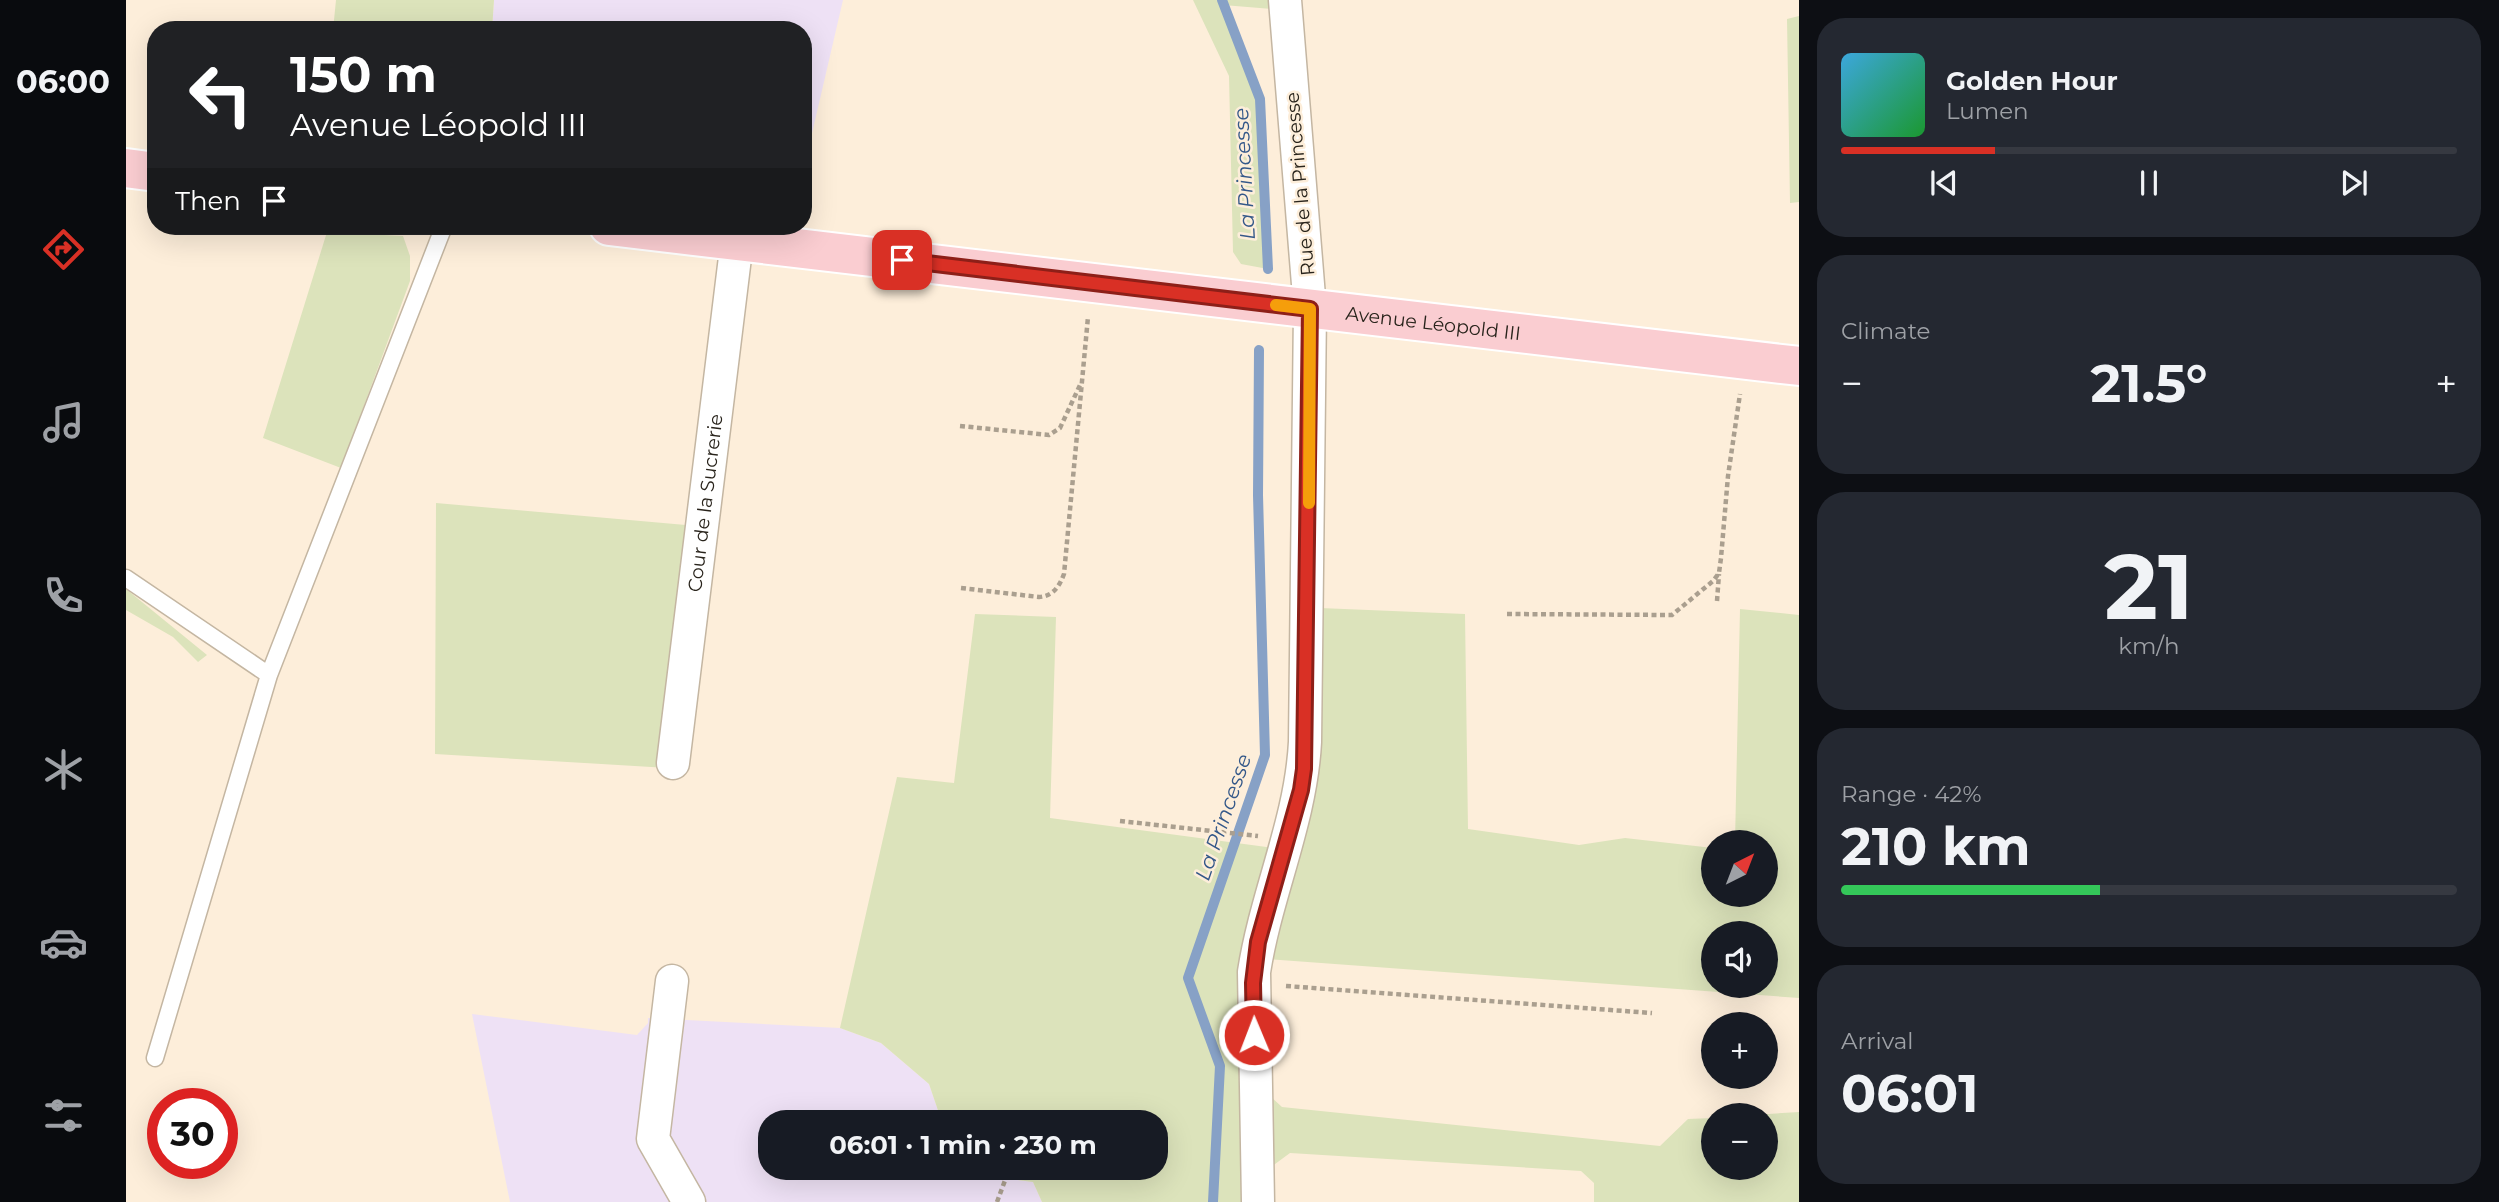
<!DOCTYPE html>
<meta charset="utf-8">
<style>
:root{--surface:#171b24;--page:#242831;--text:#f1f3f6;--muted:#9ea1a6;--line:#363941;--accent:#d93025}
body{margin:0;font-family:Montserrat,sans-serif;background:var(--page);color:var(--text);height:100vh;display:flex;flex-direction:column;font-size:26px;white-space:nowrap}
*{box-sizing:border-box;margin:0}
p{font-size:23px;color:var(--muted)}
.icon{flex:none;width:38px;height:38px;fill:none;stroke:currentColor;stroke-width:2;stroke-linecap:round;stroke-linejoin:round}
.map{position:relative;flex:1;overflow:hidden}
.panel{display:flex;flex-direction:column;gap:18px;padding:18px;background:#0d0f14;width:700px}
.panel>*{flex:none}
.top-card{position:absolute;left:21px;top:21px;width:665px;height:214px;border-radius:28px;box-shadow:0 7px 28px #0002;background:#202124;color:#fff;overflow:hidden}
.needle{width:46px;rotate:42deg}
.tools{position:absolute;left:1575px;top:830px;display:grid;gap:14px}
.tools a{display:grid;place-items:center;width:77px;height:77px;border-radius:50%;background:var(--surface);box-shadow:0 7px 28px #0002;font-size:35px}
.speed{position:absolute;left:21px;top:1088px;display:flex;gap:14px;font-size:35px;font-weight:700;text-align:center}
.speed>*{display:grid;place-content:center;width:91px;height:91px;border-radius:50%;background:var(--surface);box-shadow:0 7px 28px #0002;line-height:1}
.speed .limit{border:10px solid #d22;background:#fff;color:#111}
.pin{position:absolute;display:grid;place-items:center;width:60px;height:60px;color:#fff;margin:-30px;border-radius:14px;box-shadow:0 4px 10px #0006}
.me{position:absolute;width:77px;margin:-38px;rotate:359deg;stroke-linejoin:round;filter:drop-shadow(0 0 5px #0008)}
.turn{display:flex;align-items:center;gap:24px;height:147px;padding:0 28px;font-size:32px}
.turn .icon{width:91px;height:91px;stroke-width:2.5}
.turn b{display:block;font-size:49px;line-height:60px}
.then{display:flex;align-items:center;height:66px;padding:0 28px;background:#0003;gap:14px;font-size:26px}
.big{font-size:52px;font-weight:700;line-height:1.1}
.panel .widget{flex:1;display:flex;flex-direction:column;justify-content:center;gap:10px;min-width:0;padding:0 24px;border-radius:28px;background:var(--page)}
.panel .dial{align-items:center;gap:0}
.dial b{font-size:91px;line-height:1}
.song{display:flex;align-items:center;gap:21px}
.cover{width:84px;height:84px;border-radius:10px;background:linear-gradient(135deg,hsl(200 70% 55%),hsl(130 70% 35%))}
.played{height:7px;border-radius:4px;background:linear-gradient(90deg,var(--accent) 25%,var(--line) 25%)}
.keys{display:flex;justify-content:space-around;direction:ltr}
.heat{display:flex;justify-content:space-between;align-items:center;font-size:38px;direction:ltr}
.charge{height:10px;border-radius:5px;background:linear-gradient(90deg,#34c759 42%,var(--line) 0)}
.trip{position:absolute;left:632px;top:1110px;width:410px;height:70px;border-radius:28px;background:var(--surface);box-shadow:0 7px 28px #0002;font-weight:700;line-height:70px;text-align:center}
main{display:flex;flex:1;min-height:0}
.dock{display:flex;flex-direction:column;width:126px;justify-content:space-around;align-items:center;background:#090b0e;color:var(--muted)}
.dock .icon{width:49px;height:49px}
.dock .active{color:var(--accent)}
.dock b{font-size:32px;color:var(--text)}
.map>svg:first-child{display:block}
</style>
<main>
<nav class="dock">
<b>06:00</b>
<svg class="icon active" aria-label="directions" viewBox="0 0 24 24"><path d="M12 3l9 9-9 9-9-9zM9 14v-3h6M13 9l2 2-2 2"/></svg>
<svg class="icon" aria-label="music" viewBox="0 0 24 24"><path d="M9 18V5l10-2v13"/><circle cx="6" cy="18" r="3"/><circle cx="16" cy="16" r="3"/></svg>
<svg class="icon" aria-label="phone" viewBox="0 0 24 24"><path d="M5 4h4l2 5-3 2q2 4 5 5l2-3 5 2v4C11 20 4 13 5 4z"/></svg>
<svg class="icon" aria-label="climate" viewBox="0 0 24 24"><path d="M12 3v18M4 7l16 10M4 17L20 7"/></svg>
<svg class="icon" aria-label="car" viewBox="0 0 24 24"><path d="M5 17H2v-5l4-1 3-4h7l3 4 3 1v5h-3M9 17h6M6 11h13"/><circle cx="7" cy="17" r="2"/><circle cx="17" cy="17" r="2"/></svg>
<svg class="icon" aria-label="filters" viewBox="0 0 24 24"><path d="M4 7h16M4 17h16"/><circle cx="9" cy="7" r="2"/><circle cx="15" cy="17" r="2"/></svg>
</nav>
<div class="map">
<svg width="1673" height="1202" viewBox="0 0 1673 1202">
<rect width="100%" height="100%" fill="#fdeeda"/>
<path fill="#eee1f5" d="M 368,0 L 717,0 L 677,172 L 677,30 L 366,30 Z
M 346,1014 L 511,1035 L 522,1023 L 522,1018 L 714,1028 L 755,1043 L 803,1084 L 816,1122 L 644,1122 L 644,1167 L 852,1167 L 861,1176 L 907,1182 L 916,1202 L 384,1202 Z"/>
<path fill="#dce3bb" fill-rule="evenodd" d="M 210,0 L 368,0 L 366,30 L 207,30 Z
M 1067,0 L 1159,0 L 1160,10 L 1097,5 L 1134,99 L 1142,269 L 1115,264 L 1107,252 L 1103,76 Z
M 1673,16 L 1673,202 L 1664,203 L 1661,19 Z
M 201,232 L 277,236 L 284,256 L 284,281 L 215,468 L 137,438 Z
M 310,503 L 571,526 L 542,768 L 309,754 Z
M 0,589 L 81,655 L 72,662 L 47,637 L 0,610 Z
M 1194,608 L 1339,614 L 1342,829 L 1453,845 L 1499,838 L 1587,848 L 1587,894 L 1640,894 L 1640,842 L 1609,842 L 1614,609 L 1673,615 L 1673,998 L 1142,959 L 1184,799 L 1196,709 ZM 1587,933 L 1640,933 L 1640,985 L 1587,985 Z
M 849,614 L 930,617 L 924,818 L 1147,848 L 1119,934 L 1114,1016 L 1121,1202 L 916,1202 L 907,1182 L 861,1176 L 852,1167 L 1029,1167 L 1029,1122 L 816,1122 L 803,1084 L 755,1043 L 714,1028 L 771,777 L 828,783 Z
M 1143,1095 L 1156,1107 L 1534,1146 L 1562,1119 L 1587,1118 L 1587,1167 L 1640,1167 L 1640,1115 L 1627,1115 L 1673,1112 L 1673,1202 L 1468,1202 L 1468,1183 L 1455,1171 L 1164,1153 L 1145,1167 Z"/>
<g fill="none" stroke-linecap="round" stroke-linejoin="round">
<path stroke="#87a1c6" stroke-width="10" d="M 1096,0 L 1134,99 L 1142,269
M 1087,1202 L 1094,1066 L 1062,978 L 1139,755 L 1132,495 L 1133,350"/>
<g stroke="#c4b6a2" stroke-width="19">
<path id="service" d="M 0,578 L 143,675 L 29,1058
M 143,675 L 318,226"/>
</g>
<g stroke="#c4b6a2" stroke-width="35">
<g id="minor">
<path id="s1" d="M 547,763 L 611,241"/>
<path d="M 546,981 L 527,1139 L 563,1202"/>
<path d="M 1132,1202 L 1128,972 C 1140,894 1175,821 1179,742 L 1184,309 L 1159,0"/>
</g>
</g>
<g stroke="#fff" stroke-width="42">
<g id="primary">
<path d="M 0,168 L 30,172"/>
<path id="s2" d="M 483,226 L 1673,366"/>
</g>
</g>
<path stroke="#aa9f8f" stroke-width="4.5" stroke-dasharray="5 3.5" stroke-linecap="butt" d="M 834,426 L 923,435 L 934,428 L 954,385
M 835,588 L 913,597 C 927,596 933,587 938,574 L 962,317
M 1591,601 L 1593,574
M 1381,614 L 1546,615 L 1587,581 L 1593,573 L 1595,558 L 1602,476 L 1614,394
M 994,821 L 1132,836
M 1160,986 L 1526,1013
M 917,1122 L 919,1120
M 871,1202 L 884,1167"/>
<use href="#service" stroke="#fff" stroke-width="16"/>
<use href="#minor" stroke="#fff" stroke-width="32"/>
<use href="#primary" stroke="#facdd1" stroke-width="38"/>
</g>
<g fill="none" stroke-linecap="round" stroke-linejoin="round">
<g stroke="#8d1f18" stroke-width="18">
<path id="route" d="M 776,260 L 1184,309 L 1178,769 L 1175,790 L 1132,942 L 1127,983 L 1128,1035"/>
</g>
<use href="#route" stroke="#d93025" stroke-width="12"/>
<path stroke="#f59e0b" stroke-width="12" d="M 1150,305 L 1184,309 L 1183,503"/>
</g>
<g text-anchor="middle" dominant-baseline="central" stroke-width="5" stroke-linejoin="round" paint-order="stroke">
<g font-size="19" fill="#29241c" stroke="#fdeeda">
<text transform="translate(1174 184) rotate(-95)">Rue de la Princesse</text>
<text stroke="none"><textPath href="#s2" startOffset="830">Avenue Léopold III</textPath></text>
<text stroke="none"><textPath href="#s1" startOffset="262">Cour de la Sucrerie</textPath></text>
</g>
<g font-size="21" font-style="italic" fill="#345889" stroke="#fdeeda">
<text transform="translate(1118 174) rotate(-93)">La Princesse</text>
<text transform="translate(1097 817) rotate(-71)">La Princesse</text>
</g>
</g>
</svg>
<div class="tools">
<a><svg class="needle" viewBox="-14 -14 28 28"><path d="M0-13l5 13h-10z" fill="#e53935"/><path d="M0 13l5-13h-10z" fill="#9ea1a6"/></svg></a>
<a><svg class="icon" aria-label="sound" viewBox="0 0 24 24"><path d="M4 9h4l5-4v14l-5-4H4zM17 9q2 3 0 6"/></svg></a>
<a>+</a>
<a>−</a>
</div>
<div class="speed"><div class="limit">30</div></div>
<div class="pin" style="left:776px;top:260px;background:#d93025"><svg class="icon" aria-label="arrive" viewBox="0 0 24 24"><path d="M6 21V4h12l-3 4 3 4H6"/></svg></div>
<svg class="me" style="left:1128px;top:1035px" viewBox="-20 -20 40 40"><circle r="17" fill="#d93025" stroke="#fff" stroke-width="3"/><path d="M0-11L8 9 0 5-8 9z" fill="#fff"/></svg>
<div class="trip">06:01 · 1 min · 230 m</div>
<div class="top-card">
<div class="turn"><svg class="icon" aria-label="left" viewBox="0 0 24 24"><path d="M17 20v-9H6M10 6l-5 5 5 5"/></svg><div><b>150 m</b>Avenue Léopold III</div></div>
<div class="then">Then<svg class="icon" aria-label="arrive" viewBox="0 0 24 24"><path d="M6 21V4h12l-3 4 3 4H6"/></svg></div>
</div>
</div>
<section class="panel">
<div class="widget">
<div class="song"><i class="cover"></i><div><b>Golden Hour</b><p>Lumen</p></div></div>
<div class="played"></div>
<div class="keys"><svg class="icon" aria-label="previous" viewBox="0 0 24 24"><path d="M18 5L8 12l10 7zM5 5v14"/></svg><svg class="icon" aria-label="pause" viewBox="0 0 24 24"><path d="M8 5v14M16 5v14"/></svg><svg class="icon" aria-label="next" viewBox="0 0 24 24"><path d="M6 5l10 7-10 7zM19 5v14"/></svg></div>
</div>
<div class="widget"><p>Climate</p>
<div class="heat"><a>−</a><b class="big">21.5°</b><a>+</a></div>
</div>
<div class="widget dial"><b>21</b><p>km/h</p></div>
<div class="widget"><p>Range · 42%</p><b class="big">210 km</b><div class="charge"></div></div>
<div class="widget"><p>Arrival</p><b class="big">06:01</b></div>
</section>
</main>
